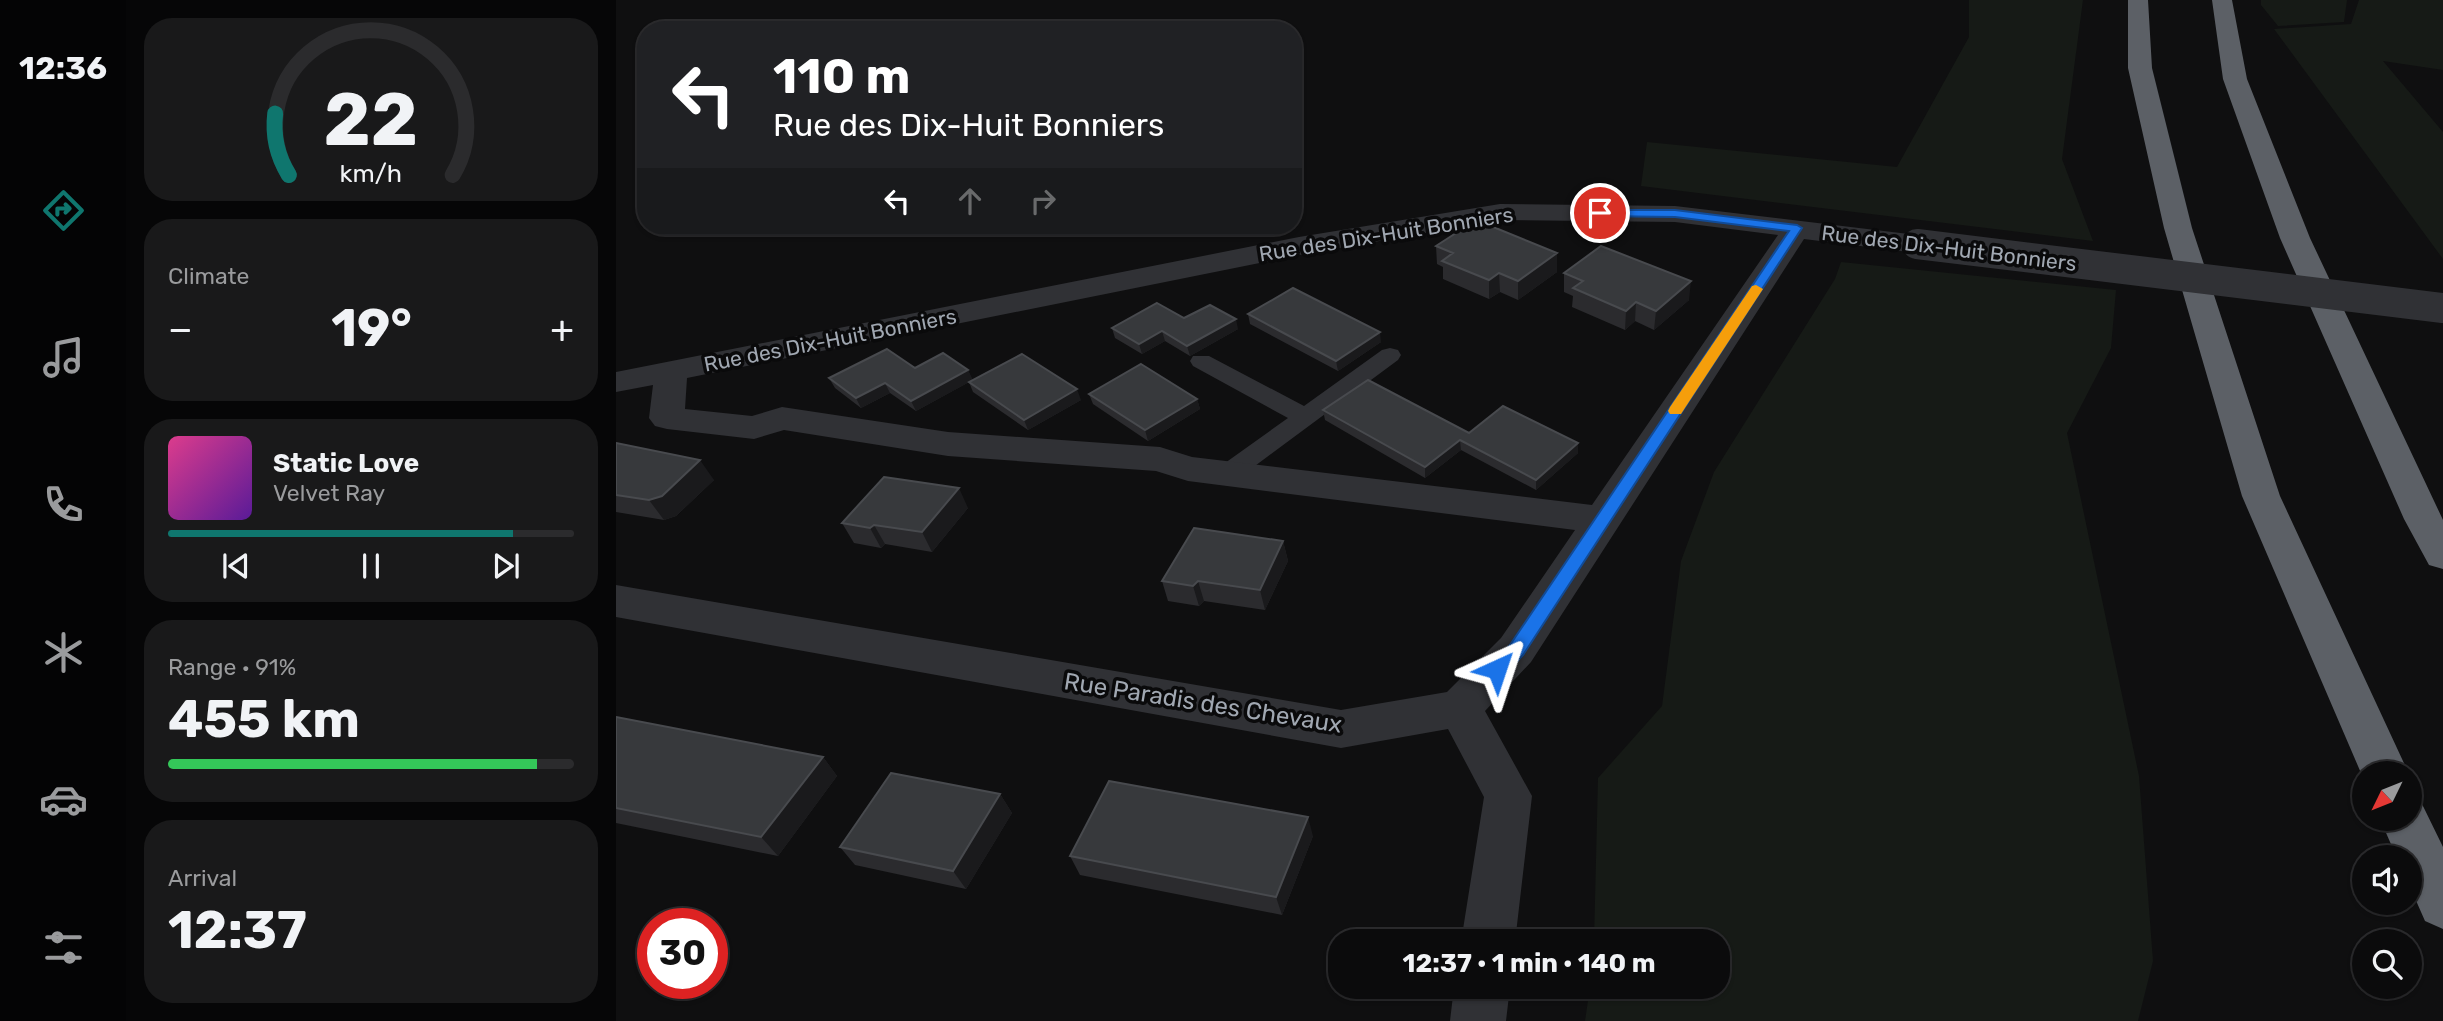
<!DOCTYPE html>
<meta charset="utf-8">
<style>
:root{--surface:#0b0b0c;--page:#19191a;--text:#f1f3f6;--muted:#9a9b9d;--line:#2b2b2d;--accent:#0f766e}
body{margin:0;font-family:Rubik,sans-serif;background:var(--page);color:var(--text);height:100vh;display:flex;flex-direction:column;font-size:26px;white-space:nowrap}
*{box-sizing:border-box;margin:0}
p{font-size:23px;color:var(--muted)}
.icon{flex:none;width:38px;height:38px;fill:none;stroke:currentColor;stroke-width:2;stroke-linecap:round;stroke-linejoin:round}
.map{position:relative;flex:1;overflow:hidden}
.side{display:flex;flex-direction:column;gap:18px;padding:18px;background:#060607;width:490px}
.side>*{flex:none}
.hud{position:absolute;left:21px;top:21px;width:665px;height:214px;border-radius:28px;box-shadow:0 2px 5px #0004,0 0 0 2px var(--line);background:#202124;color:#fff;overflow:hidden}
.needle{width:46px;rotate:227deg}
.controls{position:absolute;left:1736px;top:761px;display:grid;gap:14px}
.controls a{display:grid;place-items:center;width:70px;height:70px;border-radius:50%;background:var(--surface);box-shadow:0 2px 5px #0004,0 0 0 2px var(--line);font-size:35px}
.speed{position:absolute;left:21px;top:908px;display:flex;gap:14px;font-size:35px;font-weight:700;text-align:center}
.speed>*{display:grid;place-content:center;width:91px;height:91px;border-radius:50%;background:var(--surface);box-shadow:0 2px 5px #0004,0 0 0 2px var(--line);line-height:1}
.speed .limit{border:10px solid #d22;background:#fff;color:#111}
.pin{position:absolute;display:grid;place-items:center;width:60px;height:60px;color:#fff;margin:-30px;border:4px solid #fff;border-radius:50%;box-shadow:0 2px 7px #0007}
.me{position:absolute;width:77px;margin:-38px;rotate:42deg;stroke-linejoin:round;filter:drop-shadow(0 0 5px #0008)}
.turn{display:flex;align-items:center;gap:24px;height:147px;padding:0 21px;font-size:32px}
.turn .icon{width:91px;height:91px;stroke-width:2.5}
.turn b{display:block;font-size:49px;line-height:60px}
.lanes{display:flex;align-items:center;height:66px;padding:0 21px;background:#0003;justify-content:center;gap:35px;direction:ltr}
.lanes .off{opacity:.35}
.big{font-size:52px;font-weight:700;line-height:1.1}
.side .card{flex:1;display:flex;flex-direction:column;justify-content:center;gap:10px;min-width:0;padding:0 24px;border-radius:28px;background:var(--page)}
.side .dial{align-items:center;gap:0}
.dial svg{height:182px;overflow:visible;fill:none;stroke:var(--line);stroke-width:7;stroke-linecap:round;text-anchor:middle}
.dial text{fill:var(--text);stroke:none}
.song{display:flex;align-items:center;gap:21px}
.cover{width:84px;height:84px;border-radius:10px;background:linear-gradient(135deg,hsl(330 70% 55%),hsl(270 70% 35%))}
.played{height:7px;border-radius:4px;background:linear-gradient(90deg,var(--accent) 85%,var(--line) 85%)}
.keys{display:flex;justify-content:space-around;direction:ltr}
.heat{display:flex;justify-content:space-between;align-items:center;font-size:38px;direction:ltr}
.charge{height:10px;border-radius:5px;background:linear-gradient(90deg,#34c759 91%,var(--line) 0)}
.trip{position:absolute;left:712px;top:929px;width:402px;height:70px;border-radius:28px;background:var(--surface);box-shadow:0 2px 5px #0004,0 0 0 2px var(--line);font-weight:700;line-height:70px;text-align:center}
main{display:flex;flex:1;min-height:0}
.tabs{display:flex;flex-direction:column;width:126px;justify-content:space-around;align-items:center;background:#040405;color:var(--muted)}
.tabs .icon{width:49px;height:49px}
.tabs .on{color:var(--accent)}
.tabs b{font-size:32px;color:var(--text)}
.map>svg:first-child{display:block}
</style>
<main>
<nav class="tabs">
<b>12:36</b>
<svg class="icon on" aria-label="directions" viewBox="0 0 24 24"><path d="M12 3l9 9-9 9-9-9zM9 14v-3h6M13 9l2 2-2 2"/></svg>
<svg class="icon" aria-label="music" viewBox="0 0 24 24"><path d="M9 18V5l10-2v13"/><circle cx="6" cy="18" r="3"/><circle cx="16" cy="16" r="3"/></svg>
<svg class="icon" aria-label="phone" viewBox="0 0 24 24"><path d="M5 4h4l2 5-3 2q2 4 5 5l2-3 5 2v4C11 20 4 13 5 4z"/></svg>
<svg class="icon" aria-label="climate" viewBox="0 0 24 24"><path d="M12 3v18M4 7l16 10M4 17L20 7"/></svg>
<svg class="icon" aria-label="car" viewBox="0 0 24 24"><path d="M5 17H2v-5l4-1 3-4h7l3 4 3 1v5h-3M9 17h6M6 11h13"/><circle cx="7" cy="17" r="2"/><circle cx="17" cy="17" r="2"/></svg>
<svg class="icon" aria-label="filters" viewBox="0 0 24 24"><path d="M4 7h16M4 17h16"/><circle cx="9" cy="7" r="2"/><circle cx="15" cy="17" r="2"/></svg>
</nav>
<section class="side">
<div class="card dial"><svg viewBox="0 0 100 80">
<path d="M14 69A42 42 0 1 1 86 69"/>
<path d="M14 69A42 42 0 0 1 8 42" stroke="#0f766e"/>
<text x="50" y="56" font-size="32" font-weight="700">22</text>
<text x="50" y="72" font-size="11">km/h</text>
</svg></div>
<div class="card"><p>Climate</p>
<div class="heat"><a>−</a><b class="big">19°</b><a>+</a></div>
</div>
<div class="card">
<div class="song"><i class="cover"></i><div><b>Static Love</b><p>Velvet Ray</p></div></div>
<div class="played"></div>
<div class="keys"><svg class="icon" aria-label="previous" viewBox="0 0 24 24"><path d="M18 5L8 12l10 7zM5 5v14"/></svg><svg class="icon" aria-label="pause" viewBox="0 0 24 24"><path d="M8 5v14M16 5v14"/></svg><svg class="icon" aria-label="next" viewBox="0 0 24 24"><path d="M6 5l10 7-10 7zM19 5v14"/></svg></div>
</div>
<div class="card"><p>Range · 91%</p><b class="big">455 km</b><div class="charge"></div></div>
<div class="card"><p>Arrival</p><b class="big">12:37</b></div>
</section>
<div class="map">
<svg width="1827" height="1021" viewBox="0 0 1827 1021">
<rect width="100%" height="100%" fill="#0f0f10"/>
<path fill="#161a16" d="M 1353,0 L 1467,0 L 1446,159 L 1477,241 L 1025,186 L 1031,142 L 1281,167 L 1353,37 Z
M 1645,0 L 1731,0 L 1728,22 L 1662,26 L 1645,5 Z
M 1743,0 L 1827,0 L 1827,70 L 1767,61 L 1827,132 L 1827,259 L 1658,29 L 1735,24 Z
M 1225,262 L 1500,290 L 1495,348 L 1451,433 L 1523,776 L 1537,961 L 1522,1021 L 969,1021 L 974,987 L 1102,987 L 1102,942 L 978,941 L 982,778 L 1046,706 L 1065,561 L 1098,472 L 1219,279 Z"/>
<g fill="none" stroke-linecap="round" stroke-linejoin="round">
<path fill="#303135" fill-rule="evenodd" d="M 774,348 L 782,350 L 785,355 L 782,360 L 620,480 L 611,483 L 602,480 L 598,474 L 602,468 L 672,418 L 577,366 L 574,361 L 577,356 L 593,356 L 688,406 L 766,350 Z"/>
<path fill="#303135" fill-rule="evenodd" d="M 884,204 L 1059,206 L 1301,235 L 1311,238 L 1316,244 L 1311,250 L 1301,253 L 1188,239 L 915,662 L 869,711 L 916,796 L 899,942 L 845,942 L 868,797 L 832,729 L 725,748 L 0,617 L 0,585 L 725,710 L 831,692 L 885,638 L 959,530 L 572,481 L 540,471 L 332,456 L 168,430 L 138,439 L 51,429 L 39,426 L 33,418 L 37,385 L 0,392 L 0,372 L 683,237 ZM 884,220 L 1059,222 L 1162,235 L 976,505 L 576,457 L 544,447 L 332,432 L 166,407 L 136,416 L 69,409 L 71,378 L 683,255 Z
M 838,987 L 894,987 L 890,1021 L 834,1021 Z"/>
<path fill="#5c6066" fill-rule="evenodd" d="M 1512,0 L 1532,0 L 1536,68 L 1576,228 L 1664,496 L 1793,774 L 1748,774 L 1748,780 L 1626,496 L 1548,228 L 1512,68 Z
M 1596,0 L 1616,0 L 1631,79 L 1694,238 L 1827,520 L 1827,569 L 1813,565 L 1788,519 L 1664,238 L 1607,79 Z
M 1794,799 L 1806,804 L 1827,847 L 1827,929 L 1809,921 L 1794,887 L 1794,858 L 1781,858 L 1764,819 L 1794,819 Z"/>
<path stroke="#303135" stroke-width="30" d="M 1301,244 L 1827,308"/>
</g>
<path fill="#2b2b2e" d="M 820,246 L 941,253 L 941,272 L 902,300 L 884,292 L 873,299 L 827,279 L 827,267 L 821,264 Z
M 948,273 L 1073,300 L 1038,330 L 1019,321 L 1009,330 L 956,307 L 957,296 L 948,292 Z
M 632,314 L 765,342 L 722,371 L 634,324 Z
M 568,318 L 622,329 L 574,356 L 549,341 L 526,354 L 499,338 L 496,328 Z
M 299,368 L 352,370 L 356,380 L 465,400 L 412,430 L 357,392 L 353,382 L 300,411 L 274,393 L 245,408 L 219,388 L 213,378 Z
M 473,394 L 581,399 L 584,409 L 532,441 L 477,404 Z
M 707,410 L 853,433 L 962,443 L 962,453 L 920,490 L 845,450 L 809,478 L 709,420 Z
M 0,443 L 98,480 L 60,516 L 48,520 L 0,512 Z
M 352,508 L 316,552 L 269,544 L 265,548 L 238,543 L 226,523 Z
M 667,541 L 672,561 L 649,610 L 588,601 L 583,606 L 552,601 L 546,581 Z
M 0,717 L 207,757 L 221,776 L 162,856 L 0,823 Z
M 384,794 L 396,813 L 350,889 L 239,865 L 224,847 Z
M 697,836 L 666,915 L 464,875 L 454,856 Z"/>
<path fill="#1a1a1c" d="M 941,253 L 941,272 L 902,300 L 902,281 Z
M 883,273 L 884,292 L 873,299 L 873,280 Z
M 1075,281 L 1073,300 L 1038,330 L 1040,311 Z
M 1020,302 L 1019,321 L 1009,330 L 1010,311 Z
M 620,319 L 622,329 L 574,356 L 571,346 Z
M 546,331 L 549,341 L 526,354 L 523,344 Z
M 764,332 L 765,342 L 722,371 L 720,361 Z
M 352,370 L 357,380 L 300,411 L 295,401 Z
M 269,383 L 274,393 L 245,408 L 240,398 Z
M 461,389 L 465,400 L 412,430 L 408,420 Z
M 581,399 L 584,409 L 532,441 L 529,430 Z
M 844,440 L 845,450 L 809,478 L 809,467 Z
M 962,443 L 962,453 L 920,490 L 920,480 Z
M 84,460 L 98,480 L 60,516 L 48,520 L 33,500 Z
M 343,488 L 352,508 L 316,552 L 306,532 Z
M 258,525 L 269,544 L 265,548 L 254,528 Z
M 667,541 L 672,561 L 649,610 L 644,590 Z
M 582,581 L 588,601 L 583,606 L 577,586 Z
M 207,757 L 221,776 L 162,856 L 145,837 Z
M 384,794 L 396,813 L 350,889 L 337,871 Z
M 692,817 L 697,836 L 666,915 L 660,897 Z"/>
<path fill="#37393c" stroke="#484a4e" stroke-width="2" d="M 860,220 L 941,253 L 902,281 L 883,273 L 873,280 L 826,261 L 837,253 L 820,246 Z
M 985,246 L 1075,281 L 1040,311 L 1020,302 L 1010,311 L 957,288 L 967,281 L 948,273 Z
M 677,288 L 764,332 L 720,361 L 632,314 Z
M 541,303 L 568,318 L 594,305 L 620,319 L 571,346 L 546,331 L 523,344 L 496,328 Z
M 271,349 L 299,368 L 327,353 L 352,370 L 295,401 L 269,383 L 240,398 L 213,378 Z
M 406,354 L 461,389 L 408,420 L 353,382 Z
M 525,364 L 581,399 L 529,430 L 473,394 Z
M 752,380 L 853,433 L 887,406 L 962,443 L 920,480 L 844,440 L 809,467 L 707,410 Z
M 0,443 L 84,460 L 46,496 L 33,500 L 0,495 Z
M 268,477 L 343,488 L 306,532 L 258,525 L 254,528 L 226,523 Z
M 578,528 L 667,541 L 644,590 L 582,581 L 577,586 L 546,581 Z
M 0,717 L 207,757 L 145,837 L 0,808 Z
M 275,773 L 384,794 L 337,871 L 224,847 Z
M 493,781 L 692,817 L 660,897 L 454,856 Z"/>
<path fill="#1a73e8" stroke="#114b97" stroke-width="2" d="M 984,210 L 1059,210 L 1181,225 L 1186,228 L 907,655 C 897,665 889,679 875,674 L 872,669 L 894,645 L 1173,231 L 1059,217 L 980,216 L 978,213 Z"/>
<path fill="#f59e0b" d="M 1140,285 L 1147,289 L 1065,414 L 1054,414 L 1052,411 L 1054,407 L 1136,286 Z"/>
<g text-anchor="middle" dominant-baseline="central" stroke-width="7" stroke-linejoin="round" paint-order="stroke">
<g font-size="21" fill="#a0a7b1" stroke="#0a0a0b">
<text transform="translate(770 234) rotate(-9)">Rue des Dix-Huit Bonniers</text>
<text transform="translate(1333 248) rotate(7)">Rue des Dix-Huit Bonniers</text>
<text transform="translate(214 340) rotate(-11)">Rue des Dix-Huit Bonniers</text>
</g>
<g font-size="24" fill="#a0a7b1" stroke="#0a0a0b">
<text transform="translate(587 703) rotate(9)">Rue Paradis des Chevaux</text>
</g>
</g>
</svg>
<div class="controls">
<a><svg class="needle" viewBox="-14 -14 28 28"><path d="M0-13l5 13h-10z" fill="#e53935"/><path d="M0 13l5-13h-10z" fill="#9a9b9d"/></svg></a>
<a><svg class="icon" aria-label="sound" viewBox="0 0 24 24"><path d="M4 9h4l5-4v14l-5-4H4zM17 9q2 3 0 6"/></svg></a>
<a><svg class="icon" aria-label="search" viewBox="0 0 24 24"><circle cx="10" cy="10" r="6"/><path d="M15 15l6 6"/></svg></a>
</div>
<div class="speed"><div class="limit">30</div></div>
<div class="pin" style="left:984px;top:213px;background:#d93025"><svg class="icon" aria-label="arrive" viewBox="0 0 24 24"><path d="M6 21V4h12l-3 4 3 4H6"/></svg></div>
<svg class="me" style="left:881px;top:669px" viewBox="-20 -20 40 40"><path d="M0-17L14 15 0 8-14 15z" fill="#1a73e8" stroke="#fff" stroke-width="4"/></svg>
<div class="trip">12:37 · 1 min · 140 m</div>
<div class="hud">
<div class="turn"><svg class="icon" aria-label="left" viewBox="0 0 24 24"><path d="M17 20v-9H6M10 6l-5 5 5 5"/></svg><div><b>110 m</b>Rue des Dix-Huit Bonniers</div></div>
<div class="lanes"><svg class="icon" aria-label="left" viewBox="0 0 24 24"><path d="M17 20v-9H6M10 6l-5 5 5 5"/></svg><svg class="icon off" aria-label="ahead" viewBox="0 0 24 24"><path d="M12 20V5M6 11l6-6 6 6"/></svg><svg class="icon off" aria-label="right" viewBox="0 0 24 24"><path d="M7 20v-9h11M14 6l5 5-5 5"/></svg></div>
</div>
</div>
</main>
